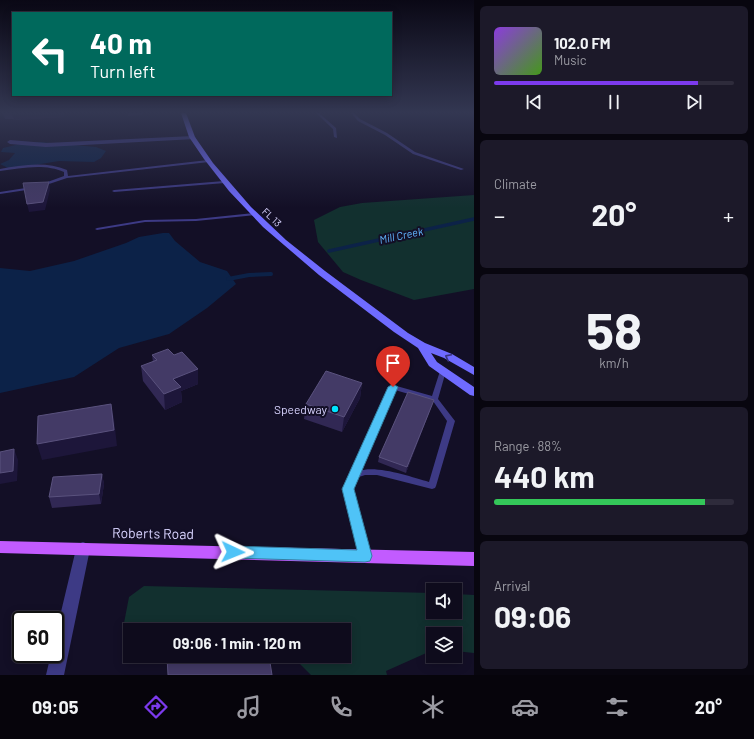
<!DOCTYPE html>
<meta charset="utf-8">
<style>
:root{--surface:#0e0b1c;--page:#1c1929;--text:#f1f3f6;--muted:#9b9ba3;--line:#2e2b3b;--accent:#7c3aed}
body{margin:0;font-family:Barlow,sans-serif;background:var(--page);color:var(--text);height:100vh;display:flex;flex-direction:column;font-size:15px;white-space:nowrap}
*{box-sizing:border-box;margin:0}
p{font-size:13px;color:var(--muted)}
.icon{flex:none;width:22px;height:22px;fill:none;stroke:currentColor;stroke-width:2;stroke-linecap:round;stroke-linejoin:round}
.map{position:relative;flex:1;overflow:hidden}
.sheet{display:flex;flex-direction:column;gap:6px;padding:6px;background:#08060f;width:280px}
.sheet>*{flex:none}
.top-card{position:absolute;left:12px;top:12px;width:380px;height:84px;border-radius:0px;box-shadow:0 2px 10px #0003,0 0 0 1px var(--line);background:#00695c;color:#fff;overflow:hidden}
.controls{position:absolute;left:426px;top:583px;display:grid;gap:8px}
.controls a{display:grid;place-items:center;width:36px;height:36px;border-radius:0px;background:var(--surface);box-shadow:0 2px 10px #0003,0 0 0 1px var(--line);font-size:20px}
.speed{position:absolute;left:12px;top:611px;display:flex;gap:8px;font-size:20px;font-weight:700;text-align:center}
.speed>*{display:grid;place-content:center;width:52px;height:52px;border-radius:50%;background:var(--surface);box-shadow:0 2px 10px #0003,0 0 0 1px var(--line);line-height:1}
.speed .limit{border:2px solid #111;border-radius:6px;background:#fff;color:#111}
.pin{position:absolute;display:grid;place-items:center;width:34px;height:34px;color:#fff;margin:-41px -17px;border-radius:50% 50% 50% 0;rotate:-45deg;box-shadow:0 0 4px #0007}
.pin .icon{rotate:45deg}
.me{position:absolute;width:44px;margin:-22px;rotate:92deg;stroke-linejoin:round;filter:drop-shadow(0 0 3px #0008)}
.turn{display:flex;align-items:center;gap:14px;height:84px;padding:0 12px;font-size:18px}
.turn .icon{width:52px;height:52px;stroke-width:2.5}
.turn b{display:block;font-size:28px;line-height:34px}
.big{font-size:30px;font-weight:700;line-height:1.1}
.sheet .widget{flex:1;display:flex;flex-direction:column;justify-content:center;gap:6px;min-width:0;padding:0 14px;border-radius:6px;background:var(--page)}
.sheet .dial{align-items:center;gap:0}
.dial b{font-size:52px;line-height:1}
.song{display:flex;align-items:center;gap:12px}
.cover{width:48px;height:48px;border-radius:6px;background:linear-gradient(135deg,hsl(270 70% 55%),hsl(100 70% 35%))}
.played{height:4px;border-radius:2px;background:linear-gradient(90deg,var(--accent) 85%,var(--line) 85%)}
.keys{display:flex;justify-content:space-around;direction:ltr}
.heat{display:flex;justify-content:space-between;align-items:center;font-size:22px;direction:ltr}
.charge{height:6px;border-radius:3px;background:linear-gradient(90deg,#34c759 88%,var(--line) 0)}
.trip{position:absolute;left:123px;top:623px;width:228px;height:40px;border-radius:0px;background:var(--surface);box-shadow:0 2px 10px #0003,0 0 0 1px var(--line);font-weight:700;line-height:40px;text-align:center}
.menu{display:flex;height:64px;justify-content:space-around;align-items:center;background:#06040b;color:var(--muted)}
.menu .icon{width:28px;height:28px}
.menu .current{color:var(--accent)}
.menu b{font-size:18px;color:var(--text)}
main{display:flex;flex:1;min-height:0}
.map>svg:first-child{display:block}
</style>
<main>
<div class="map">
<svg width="474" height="675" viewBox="0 0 474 675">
<rect width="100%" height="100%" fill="#130f26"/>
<path fill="#12302f" d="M 474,195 L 474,289 L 414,300 L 361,280 L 343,272 L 318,242 L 314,220 L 340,207 L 362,203 Z
M 144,586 L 433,593 L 433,612 L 455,612 L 455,594 L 474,595 L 474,653 L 455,651 L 455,634 L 433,634 L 433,650 L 386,671 L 387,675 L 311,675 L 292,656 L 344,656 L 344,630 L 130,630 L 130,633 L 124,623 L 129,597 Z"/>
<path fill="#0c2248" d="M 41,142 L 96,147 L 106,151 L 101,158 L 94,162 L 59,161 L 10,169 L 0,164 L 9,160 L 15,153 L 1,152 L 3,148 L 24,143 Z
M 163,233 L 169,233 L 175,241 L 200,262 L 227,271 L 236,284 L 207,308 L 169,334 L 119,348 L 74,377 L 0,393 L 0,268 L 30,271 L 74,261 L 126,243 L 139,237 Z"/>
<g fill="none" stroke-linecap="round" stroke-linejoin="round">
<path stroke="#0c2248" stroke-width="3.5" d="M 329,251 L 474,219"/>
<path stroke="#0c2248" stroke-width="4" d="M 228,279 L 249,275 L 271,274"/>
<path fill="#3d3a85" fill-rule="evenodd" d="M 316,113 L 319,113 L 336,128 L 337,138 L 334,137 L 333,129 Z
M 351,113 L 354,113 L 360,119 L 387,133 L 415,152 L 464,169 L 461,170 L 413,154 L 385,135 L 358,121 Z
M 208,160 L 210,161 L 209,162 L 67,178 L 43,186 L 42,186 L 42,184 L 64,176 L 64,172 C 45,163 20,168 0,171 L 0,169 C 22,165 46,161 67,170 L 68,176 Z
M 224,181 L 225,181 L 225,183 L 114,192 L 112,191 L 114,190 Z
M 32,187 L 33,187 L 33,189 L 0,194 L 0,192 Z
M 254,213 L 256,213 L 256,215 L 196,221 L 145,222 L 97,230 L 95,229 L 97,228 L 145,220 L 196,219 Z
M 443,369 L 446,371 L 438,399 L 455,421 L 436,486 L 435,488 L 432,489 L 377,475 L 365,475 L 356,478 L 352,489 L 369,556 L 368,559 L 365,560 L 362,559 L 344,489 L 349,476 L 391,385 L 393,385 L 432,396 L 440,371 ZM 395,390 L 433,401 L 447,421 L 429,482 C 411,477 377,465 359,471 Z"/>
<path fill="#3d3a85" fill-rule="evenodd" d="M 193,136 L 196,138 L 195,139 L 46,147 L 10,144 L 7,142 L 10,140 L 46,143 Z
M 83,542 L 88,544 L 90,549 L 64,675 L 46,675 L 51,654 L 55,654 L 55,637 L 76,549 L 78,544 Z"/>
<path fill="#6f6bff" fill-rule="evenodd" d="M 181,113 L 186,113 L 195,137 L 213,163 L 251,207 L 286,240 L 325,271 L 408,333 L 425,343 L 452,354 L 474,367 L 474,375 L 444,358 L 431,353 L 437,362 L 474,387 L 474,396 L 470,395 L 429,366 L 418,348 L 394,332 L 319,275 L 263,227 L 229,191 L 204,159 L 189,137 Z"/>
<path fill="#c25bff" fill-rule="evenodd" d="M 0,541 L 474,552 L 474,566 L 0,553 Z"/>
</g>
<path fill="#312854" d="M 3,113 L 64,113 L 63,117 L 14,120 L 13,119 L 5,119 Z
M 128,113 L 143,113 L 142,115 L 128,116 Z
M 152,355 L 198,384 L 181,391 L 182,402 L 165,410 L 143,381 L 141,366 L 153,362 Z
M 362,383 L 360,398 L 342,432 L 304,419 L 306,404 Z
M 432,405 L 406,473 L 378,462 L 379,457 Z
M 102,474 L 104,484 L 101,504 L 52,508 L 49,497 Z"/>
<path fill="#1d163a" d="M 18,113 L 64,113 L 63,117 L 14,120 L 12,114 Z
M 49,182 L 50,190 L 45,210 L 29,212 L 27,204 Z
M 198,369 L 198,384 L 181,391 L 182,402 L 165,410 L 164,394 L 173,379 Z
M 362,383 L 360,398 L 342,432 L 344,417 Z
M 434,400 L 432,405 L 406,473 L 407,467 Z
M 111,404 L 114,419 L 117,446 L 42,460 L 37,444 Z
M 14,449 L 18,460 L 17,481 L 0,484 L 0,473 Z
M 102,474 L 104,484 L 101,504 L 99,494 Z"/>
<path fill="#433a66" stroke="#5a527e" d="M 49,182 L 43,202 L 27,204 L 23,183 Z
M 168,349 L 174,355 L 182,352 L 198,369 L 173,379 L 181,387 L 164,394 L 141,366 L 157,360 L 152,355 Z
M 326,371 L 362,383 L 344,417 L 306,404 Z
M 408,392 L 434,400 L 407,467 L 379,457 Z
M 111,404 L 114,430 L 37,444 L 38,416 Z
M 14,449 L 13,471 L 0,473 L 0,452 Z
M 102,474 L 99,494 L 49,497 L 53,477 Z
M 177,656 L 232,656 L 233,659 L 255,656 L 269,656 L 272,675 L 168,675 L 167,657 Z"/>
<defs><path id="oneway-chevron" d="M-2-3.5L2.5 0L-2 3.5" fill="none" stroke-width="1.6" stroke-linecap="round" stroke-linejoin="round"/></defs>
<use stroke="#38347d" href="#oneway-chevron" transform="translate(448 357) rotate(-153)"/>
<linearGradient id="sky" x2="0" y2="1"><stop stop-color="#0a0815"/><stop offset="0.54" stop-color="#333752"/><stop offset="1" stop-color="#333752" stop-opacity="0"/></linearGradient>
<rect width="474" height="208" fill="url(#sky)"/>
<path fill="#4fc3f7" stroke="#337fa1" d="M 393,384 L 398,387 L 354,489 L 372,556 L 370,561 L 365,562 L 233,558 L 228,556 L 226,552 L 228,547 L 233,546 L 357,550 L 342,489 L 388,387 Z"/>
<circle fill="#00e5ff" stroke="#130f26" stroke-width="1.5" cx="335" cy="409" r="4"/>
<g text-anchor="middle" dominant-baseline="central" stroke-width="4" stroke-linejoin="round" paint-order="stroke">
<g font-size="10" fill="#d9d4ff" stroke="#130f26">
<text transform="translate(272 217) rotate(43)">FL 13</text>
</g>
<g font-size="11" font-style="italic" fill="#62b6ff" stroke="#130f26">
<text transform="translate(401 235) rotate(-12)">Mill Creek</text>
</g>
<g font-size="12" fill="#d9d4ff" stroke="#130f26" text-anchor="end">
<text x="327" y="409">Speedway</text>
</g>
<g font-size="14" fill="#d9d4ff" stroke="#130f26">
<text transform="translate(153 533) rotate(1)">Roberts Road</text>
</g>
</g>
</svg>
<div class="controls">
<a><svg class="icon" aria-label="sound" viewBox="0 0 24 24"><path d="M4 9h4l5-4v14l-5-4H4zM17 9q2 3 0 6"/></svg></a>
<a><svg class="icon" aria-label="layers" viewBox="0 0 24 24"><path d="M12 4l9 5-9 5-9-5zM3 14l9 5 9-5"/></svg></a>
</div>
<div class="speed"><div class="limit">60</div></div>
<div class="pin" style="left:393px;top:387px;background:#d93025"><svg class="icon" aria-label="arrive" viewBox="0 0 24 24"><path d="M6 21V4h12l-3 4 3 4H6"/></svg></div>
<svg class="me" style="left:233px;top:552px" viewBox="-20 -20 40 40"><path d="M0-17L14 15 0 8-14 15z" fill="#4fc3f7" stroke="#fff" stroke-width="4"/></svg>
<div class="trip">09:06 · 1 min · 120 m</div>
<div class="top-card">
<div class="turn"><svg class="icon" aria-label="left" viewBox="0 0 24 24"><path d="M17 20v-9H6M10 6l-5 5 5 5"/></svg><div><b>40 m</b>Turn left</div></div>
</div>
</div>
<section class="sheet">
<div class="widget">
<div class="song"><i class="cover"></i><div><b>102.0 FM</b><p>Music</p></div></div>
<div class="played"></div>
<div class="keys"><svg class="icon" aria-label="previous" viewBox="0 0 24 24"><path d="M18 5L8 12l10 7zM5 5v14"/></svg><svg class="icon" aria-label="pause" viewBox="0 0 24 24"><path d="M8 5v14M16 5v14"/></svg><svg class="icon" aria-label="next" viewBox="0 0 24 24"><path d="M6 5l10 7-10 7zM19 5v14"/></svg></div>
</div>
<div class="widget"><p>Climate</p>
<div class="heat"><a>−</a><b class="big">20°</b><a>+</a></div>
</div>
<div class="widget dial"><b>58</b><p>km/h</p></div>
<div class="widget"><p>Range · 88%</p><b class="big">440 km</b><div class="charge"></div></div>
<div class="widget"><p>Arrival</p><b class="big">09:06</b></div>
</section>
</main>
<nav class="menu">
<b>09:05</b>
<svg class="icon current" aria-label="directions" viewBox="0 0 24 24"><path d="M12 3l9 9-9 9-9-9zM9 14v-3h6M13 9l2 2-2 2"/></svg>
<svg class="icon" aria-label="music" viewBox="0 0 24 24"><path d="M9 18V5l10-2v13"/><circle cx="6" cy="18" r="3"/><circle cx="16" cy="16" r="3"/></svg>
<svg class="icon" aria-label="phone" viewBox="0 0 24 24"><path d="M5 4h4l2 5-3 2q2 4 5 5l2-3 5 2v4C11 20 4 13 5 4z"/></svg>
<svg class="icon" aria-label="climate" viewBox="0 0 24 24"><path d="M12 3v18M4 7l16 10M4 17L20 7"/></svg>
<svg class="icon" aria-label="car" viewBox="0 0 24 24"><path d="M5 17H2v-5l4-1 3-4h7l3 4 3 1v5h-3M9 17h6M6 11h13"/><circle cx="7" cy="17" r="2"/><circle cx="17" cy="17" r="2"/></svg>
<svg class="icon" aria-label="filters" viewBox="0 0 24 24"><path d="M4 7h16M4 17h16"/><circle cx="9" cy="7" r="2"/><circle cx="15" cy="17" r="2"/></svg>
<b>20°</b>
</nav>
